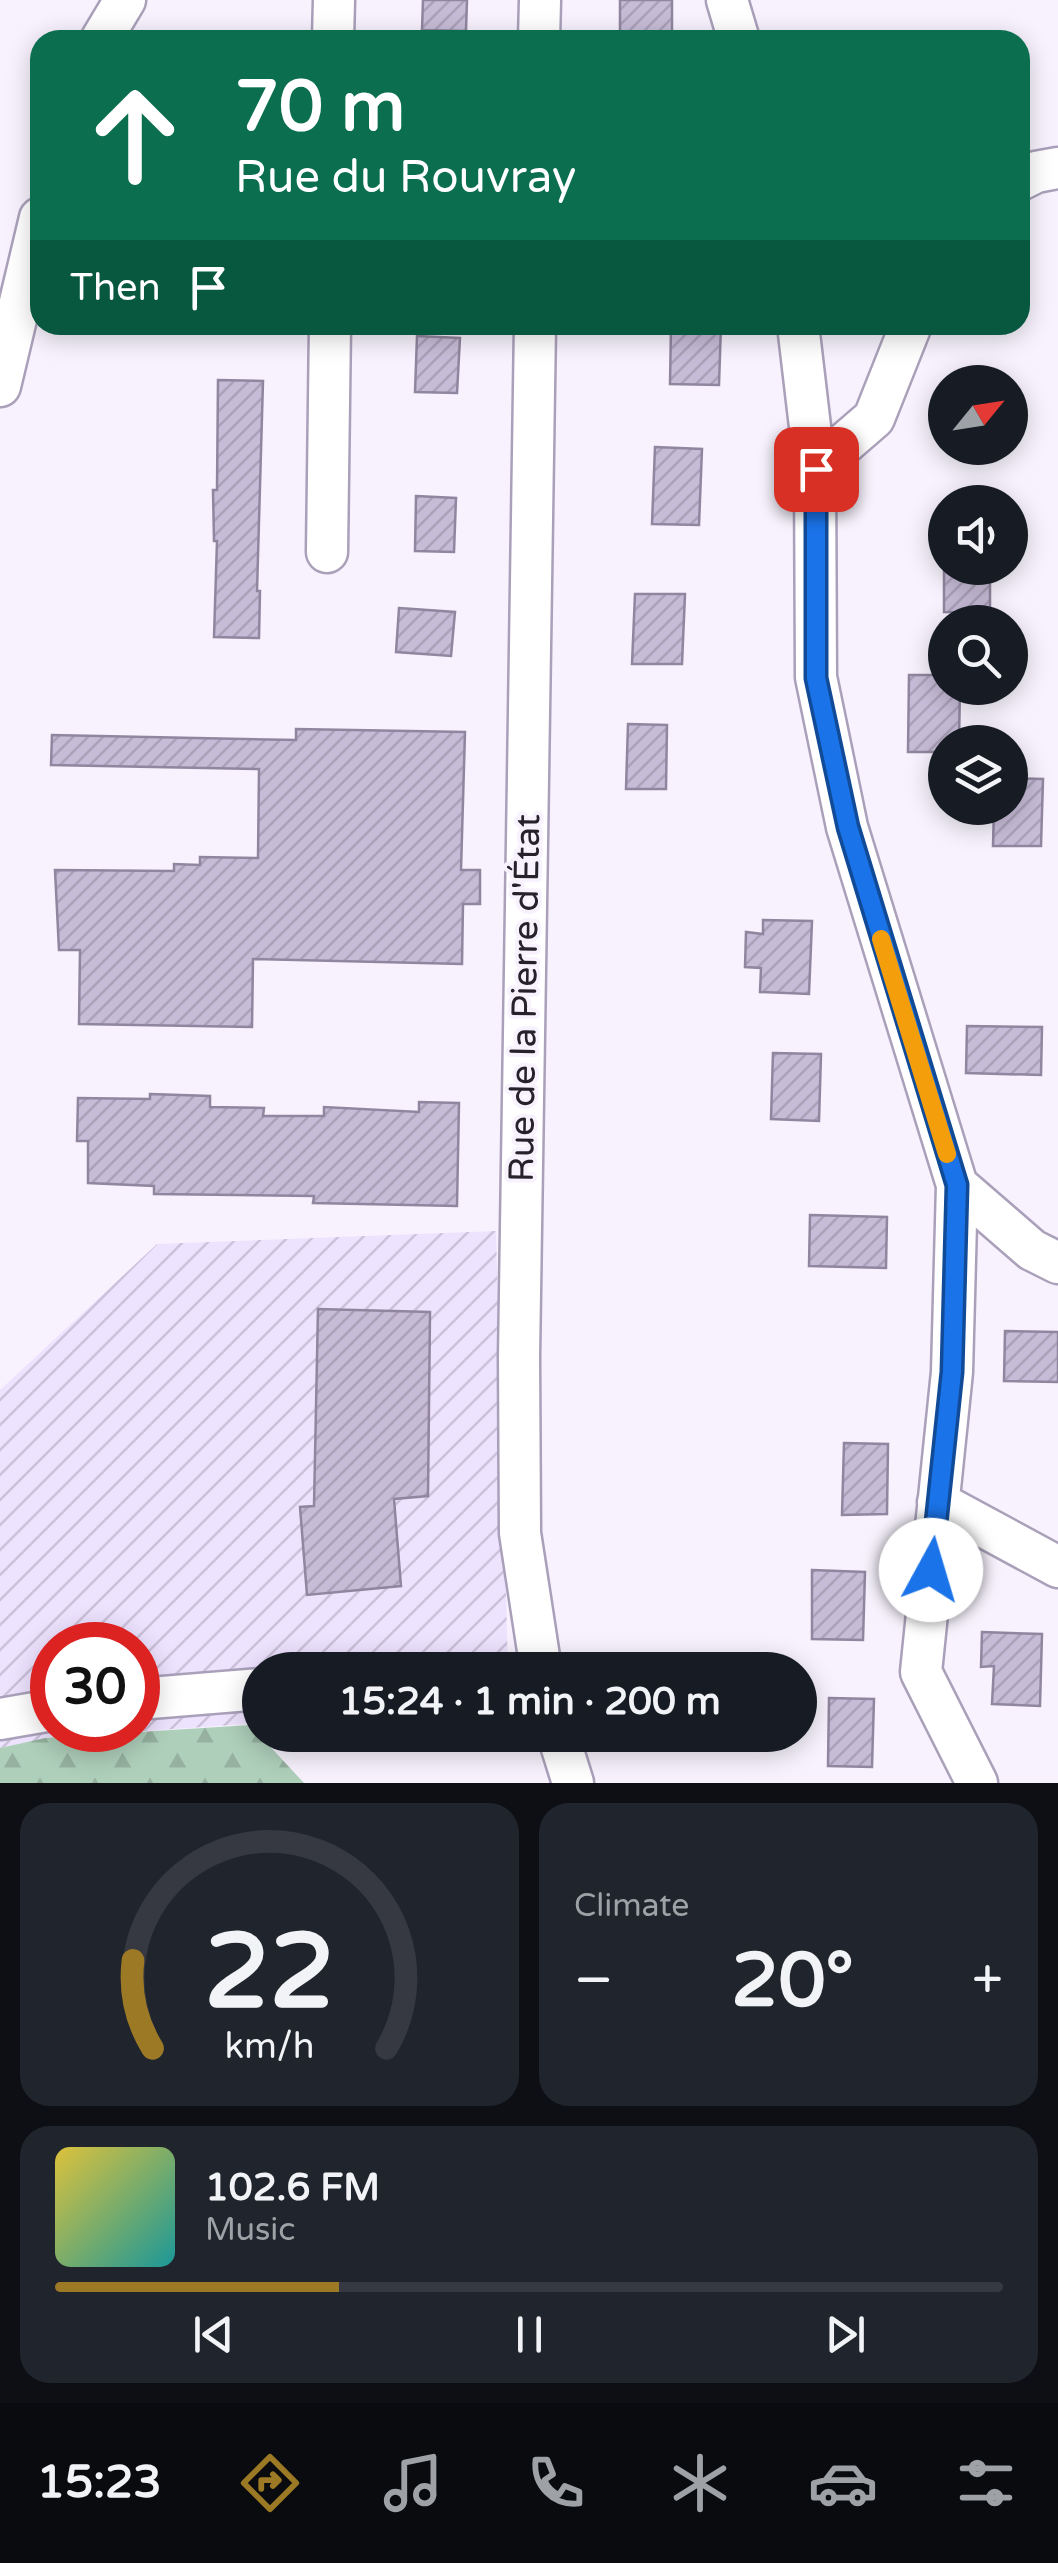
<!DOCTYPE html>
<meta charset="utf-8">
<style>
:root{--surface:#171b24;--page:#20242c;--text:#f1f3f6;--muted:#9ea1a6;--line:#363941;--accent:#9c7924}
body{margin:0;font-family:"Varela Round",sans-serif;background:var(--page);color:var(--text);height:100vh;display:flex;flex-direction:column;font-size:38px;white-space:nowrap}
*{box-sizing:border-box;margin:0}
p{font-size:32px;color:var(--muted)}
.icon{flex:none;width:55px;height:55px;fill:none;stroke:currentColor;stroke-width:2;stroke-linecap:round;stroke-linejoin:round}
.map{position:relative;height:1783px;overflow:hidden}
.side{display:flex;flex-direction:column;gap:20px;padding:20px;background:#0d0f14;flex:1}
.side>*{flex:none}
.top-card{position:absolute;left:30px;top:30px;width:1000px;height:305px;border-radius:30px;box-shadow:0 5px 25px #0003;background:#0b6e4f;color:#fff;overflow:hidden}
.needle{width:65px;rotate:60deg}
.fabs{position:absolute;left:928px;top:365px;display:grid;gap:20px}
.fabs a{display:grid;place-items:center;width:100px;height:100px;border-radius:50%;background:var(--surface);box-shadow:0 5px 25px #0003;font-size:50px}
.speed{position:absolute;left:30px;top:1622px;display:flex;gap:20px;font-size:50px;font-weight:700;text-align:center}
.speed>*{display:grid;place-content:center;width:130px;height:130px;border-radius:50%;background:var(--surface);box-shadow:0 5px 25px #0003;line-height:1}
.speed .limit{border:15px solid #d22;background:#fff;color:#111}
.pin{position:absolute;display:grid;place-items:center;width:85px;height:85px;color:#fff;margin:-42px;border-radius:20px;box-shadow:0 5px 15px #0006}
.me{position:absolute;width:110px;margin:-55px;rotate:6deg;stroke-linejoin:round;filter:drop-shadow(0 0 8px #0008)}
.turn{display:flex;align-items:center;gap:35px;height:210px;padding:0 40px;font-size:45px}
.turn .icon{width:130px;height:130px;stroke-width:2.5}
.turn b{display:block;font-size:70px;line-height:85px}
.then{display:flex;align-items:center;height:95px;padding:0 40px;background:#0003;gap:20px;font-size:38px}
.big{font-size:75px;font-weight:700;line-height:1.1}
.side .card{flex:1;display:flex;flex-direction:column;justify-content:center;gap:15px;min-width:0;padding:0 35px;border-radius:30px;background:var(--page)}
.side .dial{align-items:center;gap:0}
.dial svg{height:260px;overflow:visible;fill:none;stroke:var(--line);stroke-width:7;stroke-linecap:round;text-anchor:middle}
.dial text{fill:var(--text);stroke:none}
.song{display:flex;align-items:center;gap:30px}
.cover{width:120px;height:120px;border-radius:15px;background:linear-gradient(135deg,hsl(50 70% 55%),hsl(180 70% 35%))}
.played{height:10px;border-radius:5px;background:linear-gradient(90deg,var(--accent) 30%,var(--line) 30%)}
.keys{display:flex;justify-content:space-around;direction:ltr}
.heat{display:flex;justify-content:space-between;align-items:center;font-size:55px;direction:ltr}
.side .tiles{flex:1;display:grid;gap:20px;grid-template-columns:1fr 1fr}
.card:last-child{grid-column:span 2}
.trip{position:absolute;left:242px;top:1652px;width:575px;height:100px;border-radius:50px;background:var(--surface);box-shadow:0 5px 25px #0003;font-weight:700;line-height:100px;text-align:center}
.tabs{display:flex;height:160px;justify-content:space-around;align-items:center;background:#090b0e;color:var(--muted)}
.tabs .icon{width:70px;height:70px}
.tabs .active{color:var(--accent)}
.tabs b{font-size:45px;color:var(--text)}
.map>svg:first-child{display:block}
</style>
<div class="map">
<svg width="1058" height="1783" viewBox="0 0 1058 1783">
<defs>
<pattern id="industrial-furrows" width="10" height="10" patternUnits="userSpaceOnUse" patternTransform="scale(2.5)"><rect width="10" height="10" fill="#eee3ff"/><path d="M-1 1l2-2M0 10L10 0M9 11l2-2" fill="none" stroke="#ccc2db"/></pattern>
<pattern id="forest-firs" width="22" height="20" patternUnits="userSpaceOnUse" patternTransform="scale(2.5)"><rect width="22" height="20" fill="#aecfba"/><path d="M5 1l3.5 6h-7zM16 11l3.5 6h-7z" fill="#96b1a0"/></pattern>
<pattern id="building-hatch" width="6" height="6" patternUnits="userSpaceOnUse" patternTransform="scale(2.5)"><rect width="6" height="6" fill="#c7bcd7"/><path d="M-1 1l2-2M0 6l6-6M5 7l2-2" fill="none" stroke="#aba1b9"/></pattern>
</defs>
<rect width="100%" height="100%" fill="#f7f2fd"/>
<path fill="url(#industrial-furrows)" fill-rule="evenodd" d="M 496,1231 L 508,1670 L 260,1670 L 260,1723 L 46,1738 L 0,1748 L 0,1390 L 157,1244 ZM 52,1645 L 138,1645 L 138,1730 L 52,1730 Z"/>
<path fill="url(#forest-firs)" d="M 250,1725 L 304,1783 L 0,1783 L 0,1748 L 45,1738 Z"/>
<path fill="url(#building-hatch)" stroke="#90869f" stroke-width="2.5" d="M 423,0 L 467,0 L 466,31 L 422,30 Z
M 620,0 L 672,0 L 672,40 L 620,40 Z
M 671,325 L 721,325 L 719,385 L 670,384 Z
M 417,336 L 460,338 L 457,393 L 415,392 Z
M 218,380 L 263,381 L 257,591 L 260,591 L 259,638 L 214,637 L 217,541 L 214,541 L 213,490 L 217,490 Z
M 655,447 L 702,449 L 699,525 L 652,524 Z
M 416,496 L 456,498 L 454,552 L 415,551 Z
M 944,568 L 990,568 L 990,613 L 944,612 Z
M 635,594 L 685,594 L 682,664 L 632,664 Z
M 399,608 L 455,612 L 451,656 L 396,652 Z
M 909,675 L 945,675 L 945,688 L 960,688 L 959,742 L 945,742 L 945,752 L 908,752 Z
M 628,724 L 667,725 L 666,789 L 626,789 Z
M 296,729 L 465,732 L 461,870 L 480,870 L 480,904 L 463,904 L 462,964 L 253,959 L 252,1027 L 79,1024 L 80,950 L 59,950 L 55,870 L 174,871 L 174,864 L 200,865 L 200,857 L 258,858 L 259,769 L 51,765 L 52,735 L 296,740 Z
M 1010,778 L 1043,779 L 1041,846 L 993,846 L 994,808 L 1010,808 Z
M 763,920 L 812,921 L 809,994 L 760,992 L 761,968 L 745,967 L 746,932 L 763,934 Z
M 967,1026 L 1042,1027 L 1041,1075 L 966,1073 Z
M 773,1053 L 821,1054 L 819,1121 L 771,1119 Z
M 150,1094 L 210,1096 L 210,1107 L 264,1108 L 263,1116 L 324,1116 L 324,1107 L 419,1112 L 419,1102 L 459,1103 L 457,1206 L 313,1203 L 314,1196 L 154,1194 L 154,1186 L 88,1183 L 88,1141 L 77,1141 L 78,1098 L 150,1099 Z
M 810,1215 L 887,1217 L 886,1268 L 809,1266 Z
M 318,1309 L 430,1312 L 428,1496 L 394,1499 L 401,1586 L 307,1595 L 300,1507 L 314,1506 Z
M 1005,1331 L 1058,1332 L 1058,1382 L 1004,1381 Z
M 844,1443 L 888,1444 L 887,1514 L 842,1515 Z
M 812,1570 L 865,1572 L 863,1640 L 812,1639 Z
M 982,1632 L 1042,1634 L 1040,1706 L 992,1704 L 994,1666 L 981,1667 Z
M 829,1698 L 874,1699 L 872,1767 L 828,1766 Z"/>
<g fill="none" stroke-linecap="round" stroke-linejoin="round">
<g stroke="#aaa0ba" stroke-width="45">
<path id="minor" d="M 727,0 L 739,40
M 101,40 L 125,0
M 333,40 L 334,0
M 539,40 L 540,0
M 1020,180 L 1036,172 L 1058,168
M 535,325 L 519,1357 L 520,1533 L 541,1670
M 798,325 L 815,469 L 816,677 L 847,827 L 957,1185 L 1032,1250 L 1058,1263
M 0,386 L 40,218
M 815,469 L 874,418 L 911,325
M 327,552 L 330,325
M 957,1185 L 952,1372 L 921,1672 L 977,1783
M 938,1502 L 1058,1567
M 138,1699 L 260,1689
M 0,1719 L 52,1710
M 558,1735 L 573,1783"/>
</g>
<use href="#minor" stroke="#fff" stroke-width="40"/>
</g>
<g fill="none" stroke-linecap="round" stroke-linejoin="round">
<g stroke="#114b97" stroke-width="25">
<path id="route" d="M 816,469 L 816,678 L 848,827 L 957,1185 L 952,1372 L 931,1570"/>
</g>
<use href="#route" stroke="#1a73e8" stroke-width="18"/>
<path stroke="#f59e0b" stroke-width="18" d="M 881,939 L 947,1154"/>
</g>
<g text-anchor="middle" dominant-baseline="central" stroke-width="8" stroke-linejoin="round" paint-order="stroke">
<g font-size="35" fill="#26222c" stroke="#f7f2fd">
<text transform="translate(525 998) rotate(-89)">Rue de la Pierre d'État</text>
</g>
</g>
</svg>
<div class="fabs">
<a><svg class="needle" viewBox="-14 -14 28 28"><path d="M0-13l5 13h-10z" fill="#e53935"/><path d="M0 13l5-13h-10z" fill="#9ea1a6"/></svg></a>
<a><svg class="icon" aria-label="sound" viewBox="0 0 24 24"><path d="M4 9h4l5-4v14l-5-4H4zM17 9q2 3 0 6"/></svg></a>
<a><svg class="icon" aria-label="search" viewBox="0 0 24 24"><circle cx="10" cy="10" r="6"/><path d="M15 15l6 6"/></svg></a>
<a><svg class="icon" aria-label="layers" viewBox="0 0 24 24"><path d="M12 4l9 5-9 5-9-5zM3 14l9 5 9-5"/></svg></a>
</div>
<div class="speed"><div class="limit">30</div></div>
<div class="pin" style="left:816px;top:469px;background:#d93025"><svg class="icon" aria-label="arrive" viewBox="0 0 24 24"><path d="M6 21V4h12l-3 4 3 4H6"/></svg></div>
<svg class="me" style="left:931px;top:1570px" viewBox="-20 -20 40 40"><circle r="19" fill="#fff"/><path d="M0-13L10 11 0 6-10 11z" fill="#1a73e8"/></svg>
<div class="trip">15:24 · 1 min · 200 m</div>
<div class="top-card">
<div class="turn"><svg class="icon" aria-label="ahead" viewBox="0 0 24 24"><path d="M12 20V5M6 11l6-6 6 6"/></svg><div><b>70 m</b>Rue du Rouvray</div></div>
<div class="then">Then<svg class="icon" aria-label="arrive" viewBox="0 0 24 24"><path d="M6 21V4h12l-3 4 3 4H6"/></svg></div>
</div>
</div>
<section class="side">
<div class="tiles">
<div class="card dial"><svg viewBox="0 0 100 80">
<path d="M14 69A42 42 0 1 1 86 69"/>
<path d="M14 69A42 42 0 0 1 8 42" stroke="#9c7924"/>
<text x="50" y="56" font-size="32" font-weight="700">22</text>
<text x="50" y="72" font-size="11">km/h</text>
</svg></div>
<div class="card"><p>Climate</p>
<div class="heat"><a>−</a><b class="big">20°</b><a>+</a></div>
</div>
<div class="card">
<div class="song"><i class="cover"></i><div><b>102.6 FM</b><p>Music</p></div></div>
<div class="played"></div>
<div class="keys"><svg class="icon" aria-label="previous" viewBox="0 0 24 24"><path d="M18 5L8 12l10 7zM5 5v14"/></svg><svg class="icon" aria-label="pause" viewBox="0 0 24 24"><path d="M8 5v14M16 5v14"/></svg><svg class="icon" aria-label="next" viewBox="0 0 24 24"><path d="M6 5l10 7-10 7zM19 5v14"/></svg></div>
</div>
</div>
</section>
<nav class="tabs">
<b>15:23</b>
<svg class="icon active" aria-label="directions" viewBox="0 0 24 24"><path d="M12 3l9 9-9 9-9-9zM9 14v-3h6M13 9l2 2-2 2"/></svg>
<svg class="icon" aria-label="music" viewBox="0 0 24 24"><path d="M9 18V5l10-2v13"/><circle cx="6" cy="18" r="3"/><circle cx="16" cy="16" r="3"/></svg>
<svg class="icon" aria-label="phone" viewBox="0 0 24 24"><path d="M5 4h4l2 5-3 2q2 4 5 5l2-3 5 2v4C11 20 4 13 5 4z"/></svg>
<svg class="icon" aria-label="climate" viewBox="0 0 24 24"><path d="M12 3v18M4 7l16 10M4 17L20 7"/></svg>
<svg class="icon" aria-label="car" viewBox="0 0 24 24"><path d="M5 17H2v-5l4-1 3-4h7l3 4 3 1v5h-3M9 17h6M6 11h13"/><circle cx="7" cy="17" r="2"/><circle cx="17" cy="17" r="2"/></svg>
<svg class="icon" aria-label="filters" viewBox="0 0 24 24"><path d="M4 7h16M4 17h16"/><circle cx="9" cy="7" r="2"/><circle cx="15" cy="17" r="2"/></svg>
</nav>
